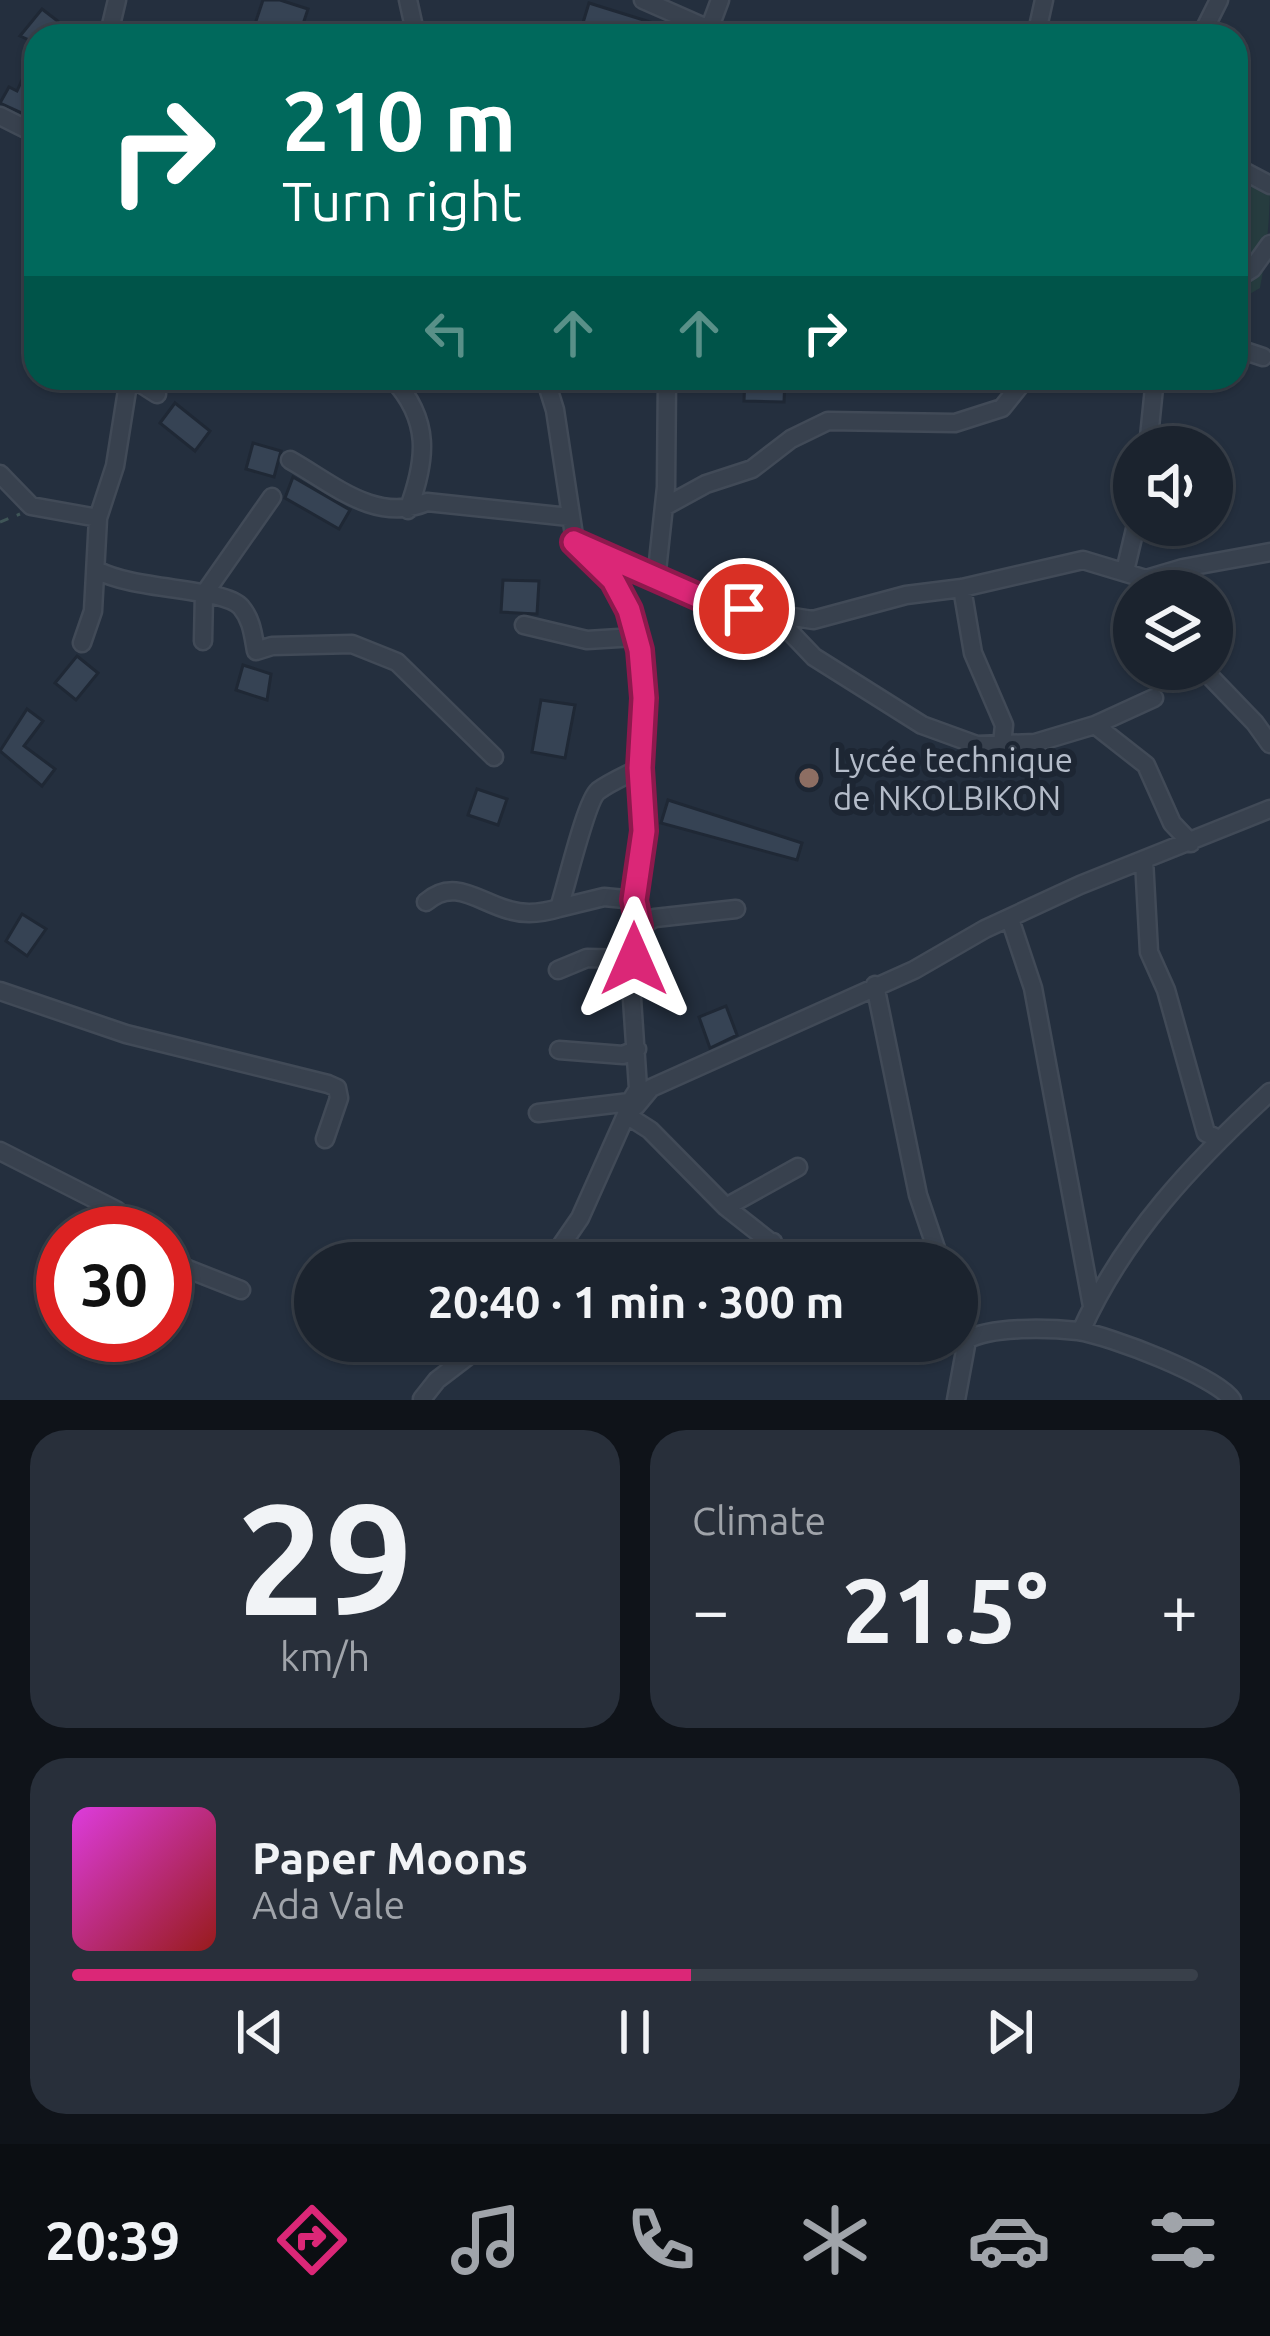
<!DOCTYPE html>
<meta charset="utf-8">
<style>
:root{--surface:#1b232e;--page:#282f3a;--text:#f1f3f6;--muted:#a0a4aa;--line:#39404a;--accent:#db2777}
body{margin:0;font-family:Ubuntu,sans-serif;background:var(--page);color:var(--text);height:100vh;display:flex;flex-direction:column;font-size:45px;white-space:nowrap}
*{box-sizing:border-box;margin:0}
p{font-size:39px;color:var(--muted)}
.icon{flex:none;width:66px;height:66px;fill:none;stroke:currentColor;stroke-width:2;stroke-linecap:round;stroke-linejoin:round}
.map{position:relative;height:1400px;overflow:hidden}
.details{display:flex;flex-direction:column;gap:30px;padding:30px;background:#0f1319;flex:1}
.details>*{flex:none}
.top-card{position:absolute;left:24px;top:24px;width:1224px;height:366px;border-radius:36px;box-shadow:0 3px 9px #0004,0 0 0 3px var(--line);background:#00695c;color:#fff;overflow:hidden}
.fabs{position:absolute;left:1113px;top:426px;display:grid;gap:24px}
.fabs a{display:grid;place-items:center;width:120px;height:120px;border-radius:50%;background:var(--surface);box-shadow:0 3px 9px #0004,0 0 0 3px var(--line);font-size:60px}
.speed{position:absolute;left:36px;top:1206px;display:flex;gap:24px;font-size:60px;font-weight:700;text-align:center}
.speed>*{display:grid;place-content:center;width:156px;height:156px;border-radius:50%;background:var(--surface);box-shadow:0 3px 9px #0004,0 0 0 3px var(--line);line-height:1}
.speed .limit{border:18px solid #d22;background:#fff;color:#111}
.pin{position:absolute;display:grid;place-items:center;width:102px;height:102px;color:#fff;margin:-51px;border:6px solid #fff;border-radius:50%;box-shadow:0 3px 12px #0007}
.me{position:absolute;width:132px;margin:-66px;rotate:0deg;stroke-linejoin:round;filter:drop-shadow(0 0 9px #0008)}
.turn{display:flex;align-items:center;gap:42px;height:252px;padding:0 60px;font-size:54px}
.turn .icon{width:156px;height:156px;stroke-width:2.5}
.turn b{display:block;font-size:84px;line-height:102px}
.lanes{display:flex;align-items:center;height:114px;padding:0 60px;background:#0003;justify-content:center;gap:60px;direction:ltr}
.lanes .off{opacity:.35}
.big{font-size:90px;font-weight:700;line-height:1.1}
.details .card{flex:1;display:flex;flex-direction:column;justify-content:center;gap:18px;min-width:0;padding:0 42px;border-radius:36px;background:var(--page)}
.details .dial{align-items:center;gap:0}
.dial b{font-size:156px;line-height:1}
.song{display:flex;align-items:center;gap:36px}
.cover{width:144px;height:144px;border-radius:18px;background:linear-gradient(135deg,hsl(300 70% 55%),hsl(0 70% 35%))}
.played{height:12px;border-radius:6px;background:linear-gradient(90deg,var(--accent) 55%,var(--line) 55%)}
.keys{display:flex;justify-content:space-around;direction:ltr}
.heat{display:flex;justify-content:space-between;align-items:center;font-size:66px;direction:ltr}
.details .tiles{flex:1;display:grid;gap:30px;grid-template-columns:1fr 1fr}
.card:last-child{grid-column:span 2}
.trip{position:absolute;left:294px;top:1242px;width:684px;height:120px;border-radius:60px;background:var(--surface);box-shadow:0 3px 9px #0004,0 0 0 3px var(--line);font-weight:700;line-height:120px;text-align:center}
.tab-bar{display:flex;height:192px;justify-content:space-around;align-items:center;background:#0b0e12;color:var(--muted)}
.tab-bar .icon{width:84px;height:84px}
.tab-bar .current{color:var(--accent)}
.tab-bar b{font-size:54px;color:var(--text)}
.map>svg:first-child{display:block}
</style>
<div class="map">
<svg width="1270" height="1400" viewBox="0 0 1270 1400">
<rect width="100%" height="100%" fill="#242f3e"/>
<path fill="#263c3f" d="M 1236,161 L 1270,181 C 1270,217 1267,252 1260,288 L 1236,302 Z"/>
<path fill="#364354" stroke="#1f2835" stroke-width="3" d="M 263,0 L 280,0 L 308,9 L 299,36 L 251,36 Z
M 589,3 L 650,22 L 645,36 L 579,36 Z
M 42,9 L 77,36 L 36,36 L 36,43 L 20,36 Z
M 27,69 L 36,73 L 36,97 L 32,95 L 22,113 L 0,103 L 9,87 L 17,91 Z
M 745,378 L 785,378 L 784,402 L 744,401 Z
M 175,403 L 210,431 L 195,451 L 160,423 Z
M 253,443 L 281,451 L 274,477 L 246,469 Z
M 293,477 L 350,510 L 339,529 L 285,498 Z
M 503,580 L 539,581 L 537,614 L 501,612 Z
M 77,656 L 98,673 L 76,700 L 55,683 Z
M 243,665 L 271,674 L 267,700 L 236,690 Z
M 541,700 L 575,705 L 565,758 L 532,752 Z
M 27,709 L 43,721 L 24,746 L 55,769 L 42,786 L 0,751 Z
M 477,789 L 507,799 L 498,825 L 468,815 Z
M 668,800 L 802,843 L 797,860 L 661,823 Z
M 22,914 L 46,929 L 27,956 L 6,941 Z
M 726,1006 L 737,1035 L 710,1048 L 699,1017 Z"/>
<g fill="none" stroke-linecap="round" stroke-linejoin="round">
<g stroke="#414a57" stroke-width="21">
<path id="minor" d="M 408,0 L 416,36
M 643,0 L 725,36
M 707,35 L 720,0
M 115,36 L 111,25 L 117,0
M 1036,36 L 1044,0
M 1201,36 L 1219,0
M 0,116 L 36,134
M 1236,167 L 1270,185
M 1236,279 L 1252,269 L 1270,244
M 1236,348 L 1263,357
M 132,378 L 157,394
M 392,378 C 431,420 427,459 408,510
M 545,378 L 555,410 L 575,542 L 612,580 L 629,611 L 640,651 L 644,698 L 640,768 L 644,831 L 635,900 L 639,926 L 631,984 L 638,1088 L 580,1218 L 549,1263
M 1148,447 L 1155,378
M 290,460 C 333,484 376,524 427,502 L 569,517
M 0,474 L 31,506 L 98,518
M 664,507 L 706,484 L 752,469 L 791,439 L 828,421 L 955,423 L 1002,408 L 1026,378
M 586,548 L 717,605 L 813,620 L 906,595 L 962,588 L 1083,560 L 1146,579 L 1183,568 L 1270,552
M 97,570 C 134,591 223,587 241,607 C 252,620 253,635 256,651 L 272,646 L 352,644 L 397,662 L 494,757
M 1125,571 L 1136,525
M 656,580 L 666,487 L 667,378
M 962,588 L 973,653 L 1004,725 L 1002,744
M 772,613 L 814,657 L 922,725 L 977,745 L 1035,743 L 1095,725 L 1154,698
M 524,625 L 587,640 L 635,637
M 203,641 L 204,594 L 272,497
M 82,643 L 93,611 L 98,518 L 115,466 L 129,378
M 1203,669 L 1255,723 L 1270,744
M 1095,725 L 1146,765 L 1172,823 L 1191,843
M 1144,860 L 1149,952 L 1166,990 L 1206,1133 L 1219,1139
M 426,902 C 454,877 479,902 509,910 C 525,915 543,913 559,908 C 566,887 586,801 598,791 C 610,782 627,775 640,768
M 559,908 L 604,897 L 635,900
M 1010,919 L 1033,988 L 1092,1306
M 639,926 L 655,918 L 736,909
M 558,970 L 587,958 L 634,959
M 875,985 L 918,1195 L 941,1263
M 0,991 L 126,1034 L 328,1084 L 337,1088 L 339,1098 L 325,1139
M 559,1050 L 623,1055 L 637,1049
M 636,1106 L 651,1088 L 914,970 L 985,929 L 1080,885 L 1270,809
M 538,1113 L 630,1102 L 635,1094
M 628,1116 L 650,1130 L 726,1207 L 797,1263
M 0,1151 L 116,1210 L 143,1233
M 726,1207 L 798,1167
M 165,1260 L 241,1290
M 760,1263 L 773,1242
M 1081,1331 C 1124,1235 1194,1162 1270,1092
M 967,1340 C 992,1326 1049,1328 1078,1331 C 1108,1335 1218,1377 1232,1400
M 422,1399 L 437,1380 L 488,1341
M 956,1400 L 967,1340 L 957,1318"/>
</g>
<path stroke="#3f5557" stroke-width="3" stroke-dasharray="9 9" stroke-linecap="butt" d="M 0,522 L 20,514"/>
<use href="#minor" stroke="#38414e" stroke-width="16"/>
</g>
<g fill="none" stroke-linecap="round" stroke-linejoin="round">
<g stroke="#8e194d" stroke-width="30">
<path id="route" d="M 634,959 L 639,926 L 634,900 L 644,831 L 640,768 L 644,698 L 640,650 L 629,610 L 613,580 L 574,542 L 717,605 L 744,609"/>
</g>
<use href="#route" stroke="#db2777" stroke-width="21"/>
</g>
<circle fill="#8d6e63" stroke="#1d2633" stroke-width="4.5" cx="809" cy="778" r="12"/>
<g text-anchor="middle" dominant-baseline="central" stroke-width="12" stroke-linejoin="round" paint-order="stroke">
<g font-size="33" fill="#b4bcc9" stroke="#1d2633" text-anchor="start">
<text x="833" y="759">Lycée technique<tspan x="833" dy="38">de NKOLBIKON</tspan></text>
</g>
</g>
</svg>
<div class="fabs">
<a><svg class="icon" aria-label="sound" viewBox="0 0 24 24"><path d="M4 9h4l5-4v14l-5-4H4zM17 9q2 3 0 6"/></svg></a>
<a><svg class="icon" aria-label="layers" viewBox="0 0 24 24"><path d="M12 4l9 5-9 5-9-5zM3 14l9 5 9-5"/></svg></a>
</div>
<div class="speed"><div class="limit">30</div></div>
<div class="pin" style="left:744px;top:609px;background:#d93025"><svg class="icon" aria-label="arrive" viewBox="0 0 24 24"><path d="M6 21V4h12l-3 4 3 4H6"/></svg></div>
<svg class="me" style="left:634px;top:959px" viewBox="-20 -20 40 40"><path d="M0-17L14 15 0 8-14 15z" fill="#db2777" stroke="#fff" stroke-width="4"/></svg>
<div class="trip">20:40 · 1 min · 300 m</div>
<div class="top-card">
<div class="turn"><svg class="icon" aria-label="right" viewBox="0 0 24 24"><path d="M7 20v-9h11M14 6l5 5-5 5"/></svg><div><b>210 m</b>Turn right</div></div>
<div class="lanes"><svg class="icon off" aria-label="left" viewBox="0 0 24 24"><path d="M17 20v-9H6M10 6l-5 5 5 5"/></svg><svg class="icon off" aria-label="ahead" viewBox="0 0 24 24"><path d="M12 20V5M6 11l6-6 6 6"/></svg><svg class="icon off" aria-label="ahead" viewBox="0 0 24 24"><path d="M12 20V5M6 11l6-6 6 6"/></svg><svg class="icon" aria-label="right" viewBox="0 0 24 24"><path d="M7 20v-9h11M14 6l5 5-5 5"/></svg></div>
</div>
</div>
<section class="details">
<div class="tiles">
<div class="card dial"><b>29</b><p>km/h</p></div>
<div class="card"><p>Climate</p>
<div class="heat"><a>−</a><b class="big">21.5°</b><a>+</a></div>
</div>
<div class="card">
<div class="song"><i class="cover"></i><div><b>Paper Moons</b><p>Ada Vale</p></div></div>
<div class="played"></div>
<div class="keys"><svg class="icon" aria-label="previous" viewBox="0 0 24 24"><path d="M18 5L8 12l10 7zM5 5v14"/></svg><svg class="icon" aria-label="pause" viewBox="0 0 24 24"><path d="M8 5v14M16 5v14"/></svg><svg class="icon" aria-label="next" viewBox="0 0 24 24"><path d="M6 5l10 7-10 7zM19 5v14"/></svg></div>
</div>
</div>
</section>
<nav class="tab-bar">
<b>20:39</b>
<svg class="icon current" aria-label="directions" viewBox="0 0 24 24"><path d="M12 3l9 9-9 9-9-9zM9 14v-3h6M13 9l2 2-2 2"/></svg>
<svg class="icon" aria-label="music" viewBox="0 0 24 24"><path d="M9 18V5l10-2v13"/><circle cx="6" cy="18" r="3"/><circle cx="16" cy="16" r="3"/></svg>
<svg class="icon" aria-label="phone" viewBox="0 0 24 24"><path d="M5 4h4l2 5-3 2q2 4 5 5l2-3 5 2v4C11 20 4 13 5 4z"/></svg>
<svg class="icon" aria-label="climate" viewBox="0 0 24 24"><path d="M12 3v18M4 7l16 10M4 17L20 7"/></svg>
<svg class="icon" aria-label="car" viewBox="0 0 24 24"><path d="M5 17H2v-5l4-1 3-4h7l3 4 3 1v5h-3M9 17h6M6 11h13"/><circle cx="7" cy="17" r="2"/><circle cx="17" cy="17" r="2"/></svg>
<svg class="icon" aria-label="filters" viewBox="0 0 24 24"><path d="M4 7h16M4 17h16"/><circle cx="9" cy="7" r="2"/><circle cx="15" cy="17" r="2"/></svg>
</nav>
